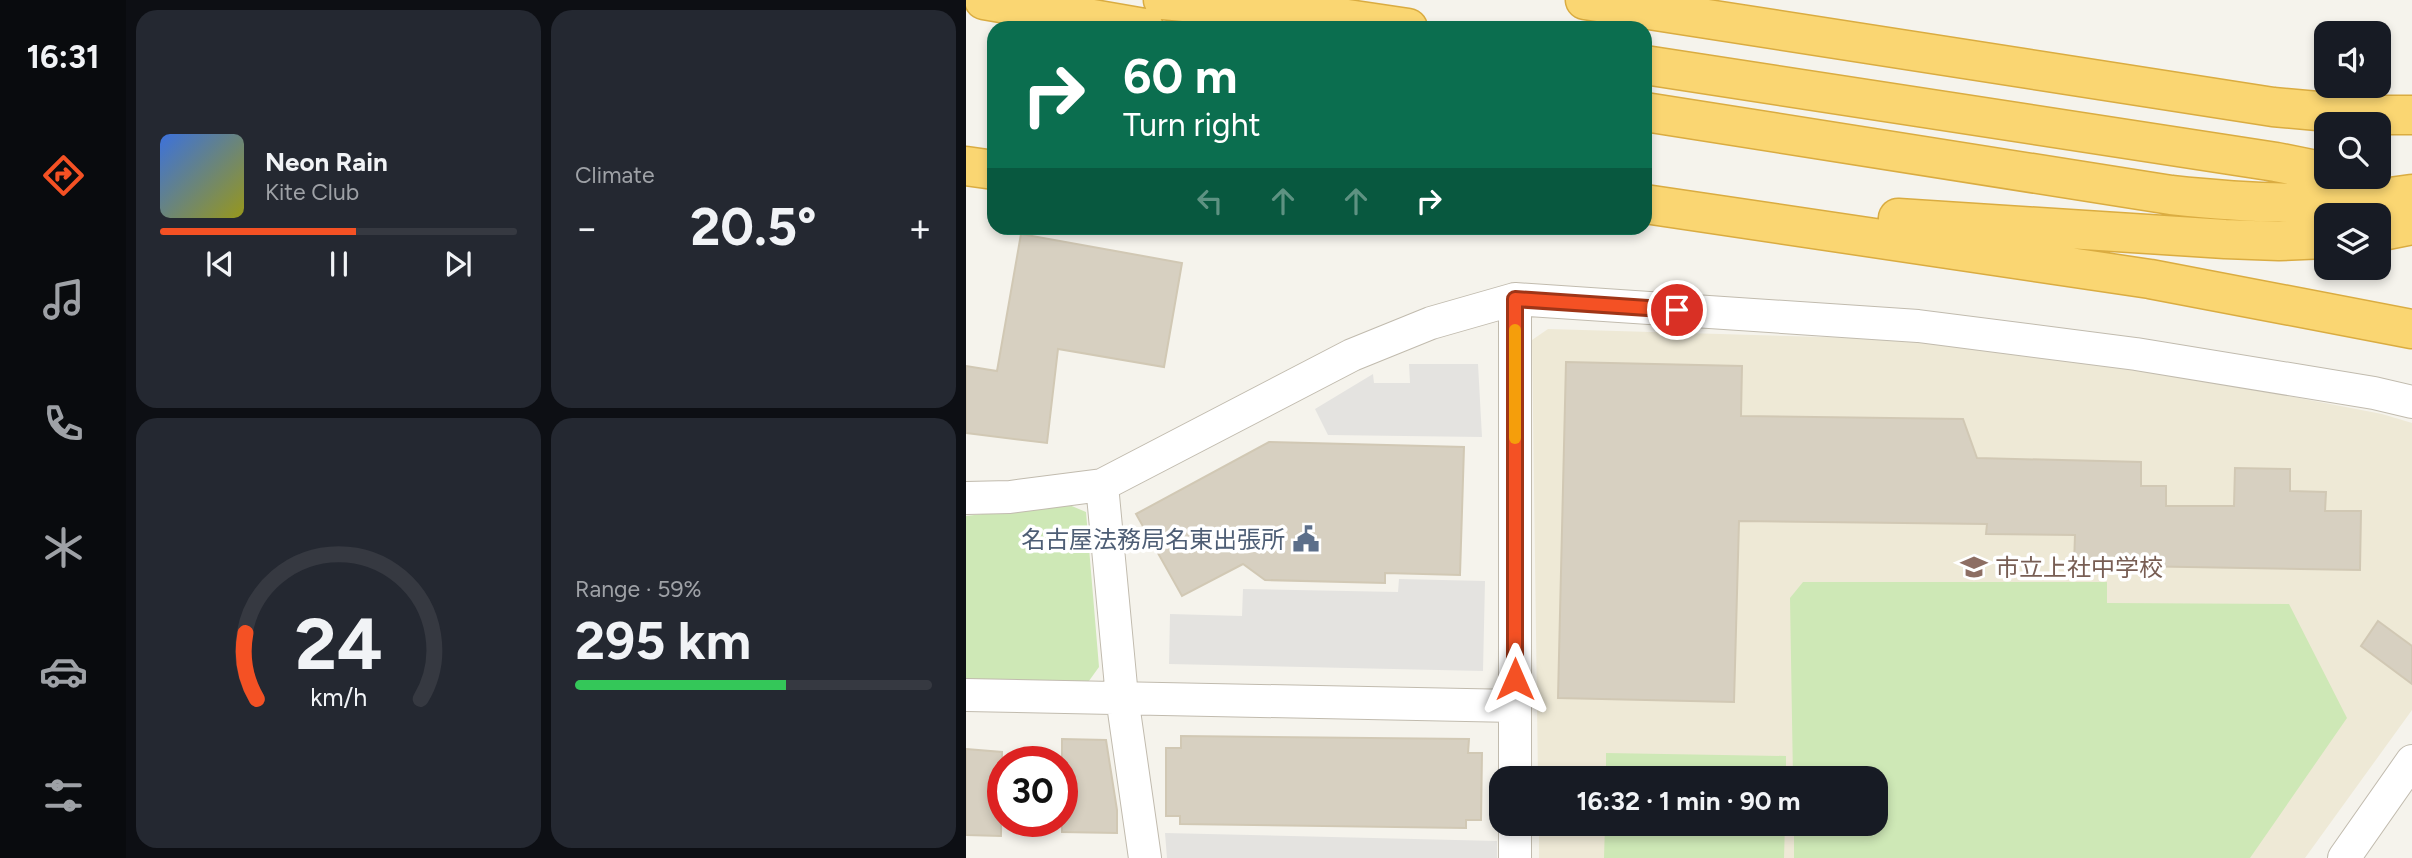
<!DOCTYPE html>
<meta charset="utf-8">
<style>
:root{--surface:#171b24;--page:#242831;--text:#f1f3f6;--muted:#9ea1a6;--line:#363941;--accent:#f45124}
body{margin:0;font-family:Figtree,"Noto Sans JP",sans-serif;background:var(--page);color:var(--text);height:100vh;display:flex;flex-direction:column;font-size:26px;white-space:nowrap}
*{box-sizing:border-box;margin:0}
p{font-size:23px;color:var(--muted)}
.icon{flex:none;width:38px;height:38px;fill:none;stroke:currentColor;stroke-width:2;stroke-linecap:round;stroke-linejoin:round}
.map{position:relative;flex:1;overflow:hidden}
.details{display:flex;flex-direction:column;gap:10px;padding:10px;background:#0d0f14;width:840px}
.details>*{flex:none}
.banner{position:absolute;left:21px;top:21px;width:665px;height:214px;border-radius:21px;box-shadow:0 4px 10px #0003;background:#0b6e4f;color:#fff;overflow:hidden}
.controls{position:absolute;left:1348px;top:21px;display:grid;gap:14px}
.controls a{display:grid;place-items:center;width:77px;height:77px;border-radius:14px;background:var(--surface);box-shadow:0 4px 10px #0003;font-size:35px}
.speed{position:absolute;left:21px;top:746px;display:flex;gap:14px;font-size:35px;font-weight:700;text-align:center}
.speed>*{display:grid;place-content:center;width:91px;height:91px;border-radius:50%;background:var(--surface);box-shadow:0 4px 10px #0003;line-height:1}
.speed .limit{border:10px solid #d22;background:#fff;color:#111}
.pin{position:absolute;display:grid;place-items:center;width:60px;height:60px;color:#fff;margin:-30px;border:4px solid #fff;border-radius:50%;box-shadow:0 2px 7px #0007}
.me{position:absolute;width:77px;margin:-38px;rotate:0deg;stroke-linejoin:round;filter:drop-shadow(0 0 5px #0008)}
.turn{display:flex;align-items:center;gap:24px;height:147px;padding:0 21px;font-size:32px}
.turn .icon{width:91px;height:91px;stroke-width:2.5}
.turn b{display:block;font-size:49px;line-height:60px}
.lanes{display:flex;align-items:center;height:66px;padding:0 21px;background:#0003;justify-content:center;gap:35px;direction:ltr}
.lanes .off{opacity:.35}
.big{font-size:52px;font-weight:700;line-height:1.1}
.details .card{flex:1;display:flex;flex-direction:column;justify-content:center;gap:10px;min-width:0;padding:0 24px;border-radius:21px;background:var(--page)}
.details .dial{align-items:center;gap:0}
.dial svg{height:182px;overflow:visible;fill:none;stroke:var(--line);stroke-width:7;stroke-linecap:round;text-anchor:middle}
.dial text{fill:var(--text);stroke:none}
.song{display:flex;align-items:center;gap:21px}
.cover{width:84px;height:84px;border-radius:10px;background:linear-gradient(135deg,hsl(220 70% 55%),hsl(60 70% 35%))}
.played{height:7px;border-radius:4px;background:linear-gradient(90deg,var(--accent) 55%,var(--line) 55%)}
.keys{display:flex;justify-content:space-around;direction:ltr}
.heat{display:flex;justify-content:space-between;align-items:center;font-size:38px;direction:ltr}
.charge{height:10px;border-radius:5px;background:linear-gradient(90deg,#34c759 59%,var(--line) 0)}
.details .tiles{flex:1;display:grid;gap:10px;grid-template-columns:repeat(2,1fr)}
.trip{position:absolute;left:523px;top:766px;width:399px;height:70px;border-radius:21px;background:var(--surface);box-shadow:0 4px 10px #0003;font-weight:700;line-height:70px;text-align:center}
main{display:flex;flex:1;min-height:0}
.dock{display:flex;flex-direction:column;width:126px;justify-content:space-around;align-items:center;background:#090b0e;color:var(--muted)}
.dock .icon{width:49px;height:49px}
.dock .current{color:var(--accent)}
.dock b{font-size:32px;color:var(--text)}
.map>svg:first-child{display:block}
</style>
<main>
<nav class="dock">
<b>16:31</b>
<svg class="icon current" aria-label="directions" viewBox="0 0 24 24"><path d="M12 3l9 9-9 9-9-9zM9 14v-3h6M13 9l2 2-2 2"/></svg>
<svg class="icon" aria-label="music" viewBox="0 0 24 24"><path d="M9 18V5l10-2v13"/><circle cx="6" cy="18" r="3"/><circle cx="16" cy="16" r="3"/></svg>
<svg class="icon" aria-label="phone" viewBox="0 0 24 24"><path d="M5 4h4l2 5-3 2q2 4 5 5l2-3 5 2v4C11 20 4 13 5 4z"/></svg>
<svg class="icon" aria-label="climate" viewBox="0 0 24 24"><path d="M12 3v18M4 7l16 10M4 17L20 7"/></svg>
<svg class="icon" aria-label="car" viewBox="0 0 24 24"><path d="M5 17H2v-5l4-1 3-4h7l3 4 3 1v5h-3M9 17h6M6 11h13"/><circle cx="7" cy="17" r="2"/><circle cx="17" cy="17" r="2"/></svg>
<svg class="icon" aria-label="filters" viewBox="0 0 24 24"><path d="M4 7h16M4 17h16"/><circle cx="9" cy="7" r="2"/><circle cx="15" cy="17" r="2"/></svg>
</nav>
<section class="details">
<div class="tiles">
<div class="card">
<div class="song"><i class="cover"></i><div><b>Neon Rain</b><p>Kite Club</p></div></div>
<div class="played"></div>
<div class="keys"><svg class="icon" aria-label="previous" viewBox="0 0 24 24"><path d="M18 5L8 12l10 7zM5 5v14"/></svg><svg class="icon" aria-label="pause" viewBox="0 0 24 24"><path d="M8 5v14M16 5v14"/></svg><svg class="icon" aria-label="next" viewBox="0 0 24 24"><path d="M6 5l10 7-10 7zM19 5v14"/></svg></div>
</div>
<div class="card"><p>Climate</p>
<div class="heat"><a>−</a><b class="big">20.5°</b><a>+</a></div>
</div>
<div class="card dial"><svg viewBox="0 0 100 80">
<path d="M14 69A42 42 0 1 1 86 69"/>
<path d="M14 69A42 42 0 0 1 9 40" stroke="#f45124"/>
<text x="50" y="56" font-size="32" font-weight="700">24</text>
<text x="50" y="72" font-size="11">km/h</text>
</svg></div>
<div class="card"><p>Range · 59%</p><b class="big">295 km</b><div class="charge"></div></div>
</div>
</section>
<div class="map">
<svg width="1446" height="858" viewBox="0 0 1446 858">
<rect width="100%" height="100%" fill="#f5f3ec"/>
<path fill="#eee9d6" d="M 582,329 L 962,340 L 1173,367 L 1416,414 L 1446,423 L 1446,710 L 1339,858 L 573,858 L 573,824 L 910,824 L 910,779 L 572,779 L 566,340 Z"/>
<path fill="#cee8b6" d="M 101,504 L 120,512 L 133,667 L 120,685 L 0,684 L 0,516 Z
M 837,582 L 1141,582 L 1141,603 L 1323,604 L 1381,718 L 1284,858 L 828,858 L 828,824 L 910,824 L 910,779 L 827,779 L 824,598 Z
M 640,753 L 820,756 L 820,779 L 640,779 Z
M 639,824 L 819,824 L 818,858 L 638,858 Z"/>
<path fill="#e4e3e0" d="M 443,364 L 512,364 L 516,437 L 362,435 L 349,409 L 407,374 L 408,383 L 444,383 Z
M 433,579 L 519,581 L 517,671 L 203,664 L 204,614 L 276,616 L 277,589 L 432,592 Z
M 199,833 L 531,841 L 531,858 L 201,858 Z"/>
<path fill="#d7d0c1" stroke="#d1c8b4" stroke-width="2" d="M 55,234 L 216,263 L 198,367 L 92,349 L 81,443 L 0,433 L 0,366 L 31,371 Z
M 600,362 L 776,366 L 775,416 L 997,419 L 1011,458 L 1175,462 L 1175,486 L 1200,486 L 1200,506 L 1268,506 L 1269,468 L 1324,469 L 1324,491 L 1360,492 L 1359,511 L 1395,511 L 1394,570 L 1108,565 L 1109,535 L 1020,534 L 1021,524 L 773,521 L 768,702 L 592,698 Z
M 303,442 L 498,447 L 494,575 L 419,573 L 419,583 L 299,580 L 277,564 L 216,596 L 170,514 Z
M 1412,621 L 1446,646 L 1446,684 L 1395,646 Z
M 215,736 L 503,739 L 502,753 L 516,753 L 515,820 L 500,820 L 500,828 L 214,824 L 214,816 L 200,816 L 200,748 L 215,748 Z
M 96,739 L 140,740 L 151,810 L 151,833 L 96,832 Z
M 0,749 L 36,752 L 35,836 L 0,835 Z"/>
<g fill="none" stroke-linecap="round" stroke-linejoin="round">
<g stroke="#c1bbae" stroke-width="34">
<path id="street" d="M 136,485 L 156,697 L 179,858
M 0,498 L 44,497 L 136,485 L 386,355 L 465,323 L 549,299 L 952,326 L 1170,354 L 1408,393 L 1446,402
M 0,695 L 549,706
M 549,779 L 549,299
M 549,824 L 549,858
M 1378,858 L 1446,761"/>
</g>
<g stroke="#daac41" stroke-width="41">
<path id="highway" d="M 18,0 L 178,28
M 197,0 L 354,15 L 442,28
M 619,0 L 1307,107 L 1396,115 L 1446,115
M 679,65 L 1310,162 L 1360,172
M 679,112 L 1205,195 C 1287,204 1365,207 1446,194
M 0,166 L 28,170
M 679,204 L 1184,279 L 1446,329
M 932,218 L 1259,239 L 1313,241 L 1360,239
M 1412,232 L 1446,225"/>
</g>
<use href="#street" stroke="#fff" stroke-width="32"/>
<use href="#highway" stroke="#fad672" stroke-width="38"/>
</g>
<g fill="none" stroke-linecap="round" stroke-linejoin="round">
<g stroke="#9f3517" stroke-width="18">
<path id="route" d="M 549,679 L 549,299 L 711,310"/>
</g>
<use href="#route" stroke="#f45124" stroke-width="12"/>
<path stroke="#f59e0b" stroke-width="12" d="M 549,438 L 549,330"/>
</g>
<defs>
<g id="civic-bare" transform="scale(2.1)"><path d="M-.6-6.5H3V-4.5H.6V-3L4-1V1h2V6H-6V1h2V-1L-.6-3ZM-1.2 2.5V6h2.4V2.5Z" fill="#5c6f8a" stroke="#fff" stroke-width="2.5" paint-order="stroke"/></g>
<g id="school-bare" transform="scale(2.1)"><path d="M0-5L7-2L0 1L-7-2ZM-4 1L0 2.5L4 1V4Q0 6-4 4Z" fill="#8d6e63" stroke="#fff" stroke-width="2.5" paint-order="stroke"/></g>
</defs>
<g fill-rule="evenodd">
<use href="#civic-bare" x="340" y="539"/>
<use href="#school-bare" x="1008" y="567"/>
</g>
<g text-anchor="middle" dominant-baseline="central" stroke-width="7" stroke-linejoin="round" paint-order="stroke">
<g font-size="24" fill="#4e5e75" stroke="#fff" text-anchor="end">
<text x="319" y="539">名古屋法務局名東出張所</text>
</g>
<g font-size="24" fill="#785e54" stroke="#fff" text-anchor="start">
<text x="1029" y="567">市立上社中学校</text>
</g>
</g>
</svg>
<div class="controls">
<a><svg class="icon" aria-label="sound" viewBox="0 0 24 24"><path d="M4 9h4l5-4v14l-5-4H4zM17 9q2 3 0 6"/></svg></a>
<a><svg class="icon" aria-label="search" viewBox="0 0 24 24"><circle cx="10" cy="10" r="6"/><path d="M15 15l6 6"/></svg></a>
<a><svg class="icon" aria-label="layers" viewBox="0 0 24 24"><path d="M12 4l9 5-9 5-9-5zM3 14l9 5 9-5"/></svg></a>
</div>
<div class="speed"><div class="limit">30</div></div>
<div class="pin" style="left:711px;top:310px;background:#d93025"><svg class="icon" aria-label="arrive" viewBox="0 0 24 24"><path d="M6 21V4h12l-3 4 3 4H6"/></svg></div>
<svg class="me" style="left:549px;top:679px" viewBox="-20 -20 40 40"><path d="M0-17L14 15 0 8-14 15z" fill="#f45124" stroke="#fff" stroke-width="4"/></svg>
<div class="trip">16:32 · 1 min · 90 m</div>
<div class="banner">
<div class="turn"><svg class="icon" aria-label="right" viewBox="0 0 24 24"><path d="M7 20v-9h11M14 6l5 5-5 5"/></svg><div><b>60 m</b>Turn right</div></div>
<div class="lanes"><svg class="icon off" aria-label="left" viewBox="0 0 24 24"><path d="M17 20v-9H6M10 6l-5 5 5 5"/></svg><svg class="icon off" aria-label="ahead" viewBox="0 0 24 24"><path d="M12 20V5M6 11l6-6 6 6"/></svg><svg class="icon off" aria-label="ahead" viewBox="0 0 24 24"><path d="M12 20V5M6 11l6-6 6 6"/></svg><svg class="icon" aria-label="right" viewBox="0 0 24 24"><path d="M7 20v-9h11M14 6l5 5-5 5"/></svg></div>
</div>
</div>
</main>
